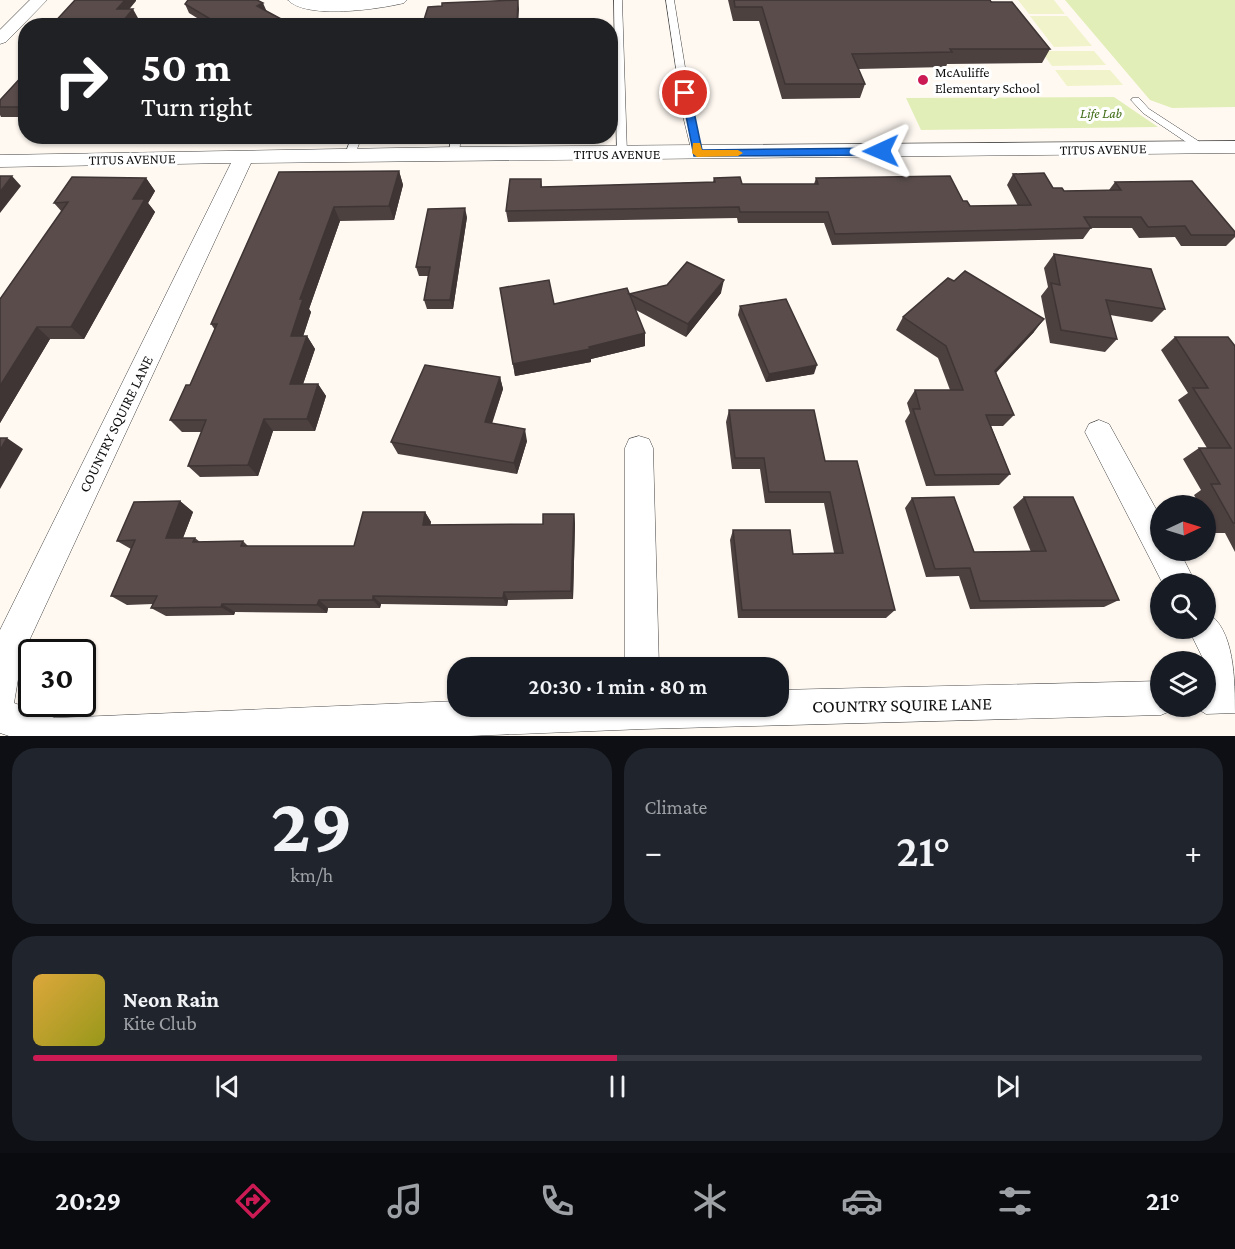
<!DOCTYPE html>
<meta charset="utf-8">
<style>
:root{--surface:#171b24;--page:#20242c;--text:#f1f3f6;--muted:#9ea1a6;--line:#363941;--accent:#cc1b54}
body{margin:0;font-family:"Crimson Pro",serif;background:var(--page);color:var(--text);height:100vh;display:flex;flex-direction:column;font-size:22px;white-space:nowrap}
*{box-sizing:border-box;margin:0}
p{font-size:20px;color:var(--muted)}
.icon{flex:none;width:33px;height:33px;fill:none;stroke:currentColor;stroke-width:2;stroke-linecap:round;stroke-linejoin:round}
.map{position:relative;height:736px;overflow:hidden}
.sheet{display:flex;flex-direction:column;gap:12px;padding:12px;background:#0d0f14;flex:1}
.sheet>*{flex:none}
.hud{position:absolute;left:18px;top:18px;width:600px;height:126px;border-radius:24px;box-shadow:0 2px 4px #0004;background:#202124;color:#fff;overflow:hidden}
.needle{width:39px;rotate:86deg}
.fabs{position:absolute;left:1150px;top:495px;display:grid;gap:12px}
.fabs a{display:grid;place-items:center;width:66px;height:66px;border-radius:50%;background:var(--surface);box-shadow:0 2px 4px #0004;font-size:30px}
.speed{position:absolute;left:18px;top:639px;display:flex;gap:12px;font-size:30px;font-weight:700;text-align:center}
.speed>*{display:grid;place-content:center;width:78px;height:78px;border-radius:50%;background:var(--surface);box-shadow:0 2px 4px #0004;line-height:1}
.speed .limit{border:3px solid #111;border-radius:9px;background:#fff;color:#111}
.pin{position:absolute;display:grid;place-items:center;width:51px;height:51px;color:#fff;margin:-26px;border:3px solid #fff;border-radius:50%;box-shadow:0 2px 6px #0007}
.me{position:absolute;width:66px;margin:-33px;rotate:269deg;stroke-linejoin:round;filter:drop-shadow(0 0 4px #0008)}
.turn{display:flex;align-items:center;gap:21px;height:126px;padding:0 24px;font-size:27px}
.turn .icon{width:78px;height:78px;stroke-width:2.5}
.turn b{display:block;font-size:42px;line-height:51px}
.big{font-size:45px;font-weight:600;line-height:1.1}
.sheet .widget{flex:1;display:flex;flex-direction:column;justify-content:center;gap:9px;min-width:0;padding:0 21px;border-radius:24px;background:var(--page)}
.sheet .dial{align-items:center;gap:0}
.dial b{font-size:78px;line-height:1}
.song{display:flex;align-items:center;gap:18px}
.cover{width:72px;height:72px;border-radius:9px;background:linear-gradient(135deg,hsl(40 70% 55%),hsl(60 70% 35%))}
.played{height:6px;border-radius:3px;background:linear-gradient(90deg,var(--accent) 50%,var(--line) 50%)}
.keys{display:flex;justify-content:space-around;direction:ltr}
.heat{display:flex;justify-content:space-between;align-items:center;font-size:33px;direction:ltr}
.sheet .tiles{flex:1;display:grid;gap:12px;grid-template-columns:1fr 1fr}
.widget:last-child{grid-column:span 2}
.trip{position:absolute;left:447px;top:657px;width:342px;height:60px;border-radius:24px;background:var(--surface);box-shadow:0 2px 4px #0004;font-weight:600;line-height:60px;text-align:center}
.tab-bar{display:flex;height:96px;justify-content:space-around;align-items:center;background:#090b0e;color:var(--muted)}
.tab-bar .icon{width:42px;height:42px}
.tab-bar .selected{color:var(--accent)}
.tab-bar b{font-size:27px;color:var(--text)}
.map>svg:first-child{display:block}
</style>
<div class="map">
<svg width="1235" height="736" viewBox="0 0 1235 736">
<rect width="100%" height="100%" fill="#fff9f2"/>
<path fill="#e2eeb7" d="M 1065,0 L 1235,0 L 1235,107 L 1172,108 L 1150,100 Z
M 1114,97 L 1158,127 L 921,130 L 906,98 Z"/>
<path fill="#f1f4ca" d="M 1018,0 L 1054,0 L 1065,14 L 1029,14 Z
M 1030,16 L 1067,16 L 1092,46 L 1054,47 Z
M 1041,51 L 1094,51 L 1106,65 L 1052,66 Z
M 1055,70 L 1110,70 L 1123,85 L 1067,86 Z"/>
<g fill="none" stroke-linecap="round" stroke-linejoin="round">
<g stroke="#434343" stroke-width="1">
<path id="lane" d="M 614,0 L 622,0 L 627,154 L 622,157 L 617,154 Z
M 666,0 L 674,0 L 693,116 L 702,153 L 697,156 L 692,153 L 683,116 Z
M 1133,98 L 1139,98 L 1149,109 L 1206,146 L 1206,150 L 1198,150 L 1143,113 L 1131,100 Z
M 352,136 L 362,136 L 354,157 L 349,160 L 344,157 Z
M 451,136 L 461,136 L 459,153 L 454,156 L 449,153 Z"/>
</g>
<g stroke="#434343" stroke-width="1">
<path id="street" d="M 30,0 L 47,0 L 6,42 L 0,44 L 0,30 Z
M 288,0 L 407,0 L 404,3 C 380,9 306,20 288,0 Z
M 1235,141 L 1235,153 L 251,163 L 22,656 L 14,703 L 55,718 L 458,701 L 458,706 L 778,706 L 778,690 L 1161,681 L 1161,706 L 1175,706 L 1173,710 L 1161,715 L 643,729 L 469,736 L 9,736 L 0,733 L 0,630 L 231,163 L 0,167 L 0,155 L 454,147 Z
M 1099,420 L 1109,424 L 1161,518 L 1161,550 L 1179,550 L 1196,584 L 1163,584 L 1085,432 L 1089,424 Z
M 639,436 L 649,439 L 653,448 L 659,668 L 625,668 L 625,448 L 629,439 Z
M 1206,612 C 1235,627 1235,682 1235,713 L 1206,714 L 1193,706 L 1206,706 L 1206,680 L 1213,679 L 1188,628 L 1206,628 Z"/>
</g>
<use href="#lane" fill="#fff" fill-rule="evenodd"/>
<use href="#street" fill="#fff" fill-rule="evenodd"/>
</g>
<path fill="#4d4140" d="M 728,0 L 990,0 L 1050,49 L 1042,63 L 947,64 L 946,67 L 858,69 L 865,84 L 860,98 L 782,99 L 759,21 L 733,21 Z
M 185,4 L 266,11 L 294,26 L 210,26 L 189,13 Z
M 26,72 L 26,117 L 1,117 L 0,115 L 0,100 Z
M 399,171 L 403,185 L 394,220 L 340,221 L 309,309 L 311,312 L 303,336 L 307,336 L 315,349 L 303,384 L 318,384 L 326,396 L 315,431 L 273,431 L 258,476 L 200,477 L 188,466 L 202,432 L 182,432 L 170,420 L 190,385 L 215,330 L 211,324 L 279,172 Z
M 1013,174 L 1053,188 L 1064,191 L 1109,190 L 1115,182 L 1235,232 L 1235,237 L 1226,246 L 1181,246 L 1175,237 L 1139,238 L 1132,228 L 1091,228 L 1083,239 L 832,245 L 824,223 L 738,223 L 737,218 L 508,222 L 506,211 L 541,179 L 542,187 L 713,182 L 714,178 L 742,184 L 814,184 L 816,178 L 963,201 L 970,206 L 1018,206 L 1007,185 Z
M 146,178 L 155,191 L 148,203 L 155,212 L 84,339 L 50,339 L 0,423 L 0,299 L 62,212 L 54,203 Z
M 467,217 L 453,309 L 427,309 L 424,300 L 428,276 L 419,276 L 416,267 Z
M 1054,254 L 1165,309 L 1152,322 L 1110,315 L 1117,339 L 1105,352 L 1050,343 L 1041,296 L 1048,287 L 1044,268 Z
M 667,285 L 721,293 L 686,337 L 636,310 L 645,346 L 591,359 L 591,362 L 515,376 L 513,364 L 554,304 L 629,294 Z
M 740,306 L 814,374 L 766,382 L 738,315 Z
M 903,317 L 1034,332 L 996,373 L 1014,415 L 1003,426 L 991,426 L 1010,474 L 999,485 L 926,486 L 905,421 L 910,413 L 907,403 L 915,390 L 950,390 L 938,358 L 896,330 Z
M 1175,337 L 1235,346 L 1235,552 L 1225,533 L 1215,533 L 1206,517 L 1206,506 L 1200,506 L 1194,495 L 1201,490 L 1183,459 L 1199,448 L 1207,448 L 1178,400 L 1188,393 L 1161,350 Z
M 500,377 L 503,389 L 492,424 L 527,441 L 517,474 L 398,454 L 391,442 Z
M 729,410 L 825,461 L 895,610 L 886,618 L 738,618 L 730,540 L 733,530 L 793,554 L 834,553 L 824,503 L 765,503 L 760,469 L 732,469 L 726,422 Z
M 1024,497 L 1119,600 L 1104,607 L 970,609 L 959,576 L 926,577 L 905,508 L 912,498 L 974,552 L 1031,552 L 1013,507 Z
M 180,501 L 193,512 L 183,538 L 195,538 L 200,542 L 243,541 L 248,546 L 354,546 L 425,512 L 431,522 L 430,525 L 543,524 L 574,514 L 575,524 L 573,599 L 508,600 L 507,606 L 381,604 L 380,608 L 328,608 L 327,613 L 235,612 L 234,615 L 166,616 L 151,608 L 153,604 L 127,605 L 111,596 L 131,549 L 117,541 Z"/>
<path fill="#3e3534" d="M 125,0 L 136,0 L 136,1 L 122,18 L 117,9 Z
M 518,0 L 519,9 L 518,26 L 517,26 Z
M 263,3 L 267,12 L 257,6 Z
M 133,9 L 138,18 L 132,26 L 119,26 Z
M 399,171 L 403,185 L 394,220 L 389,206 Z
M 12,176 L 21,186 L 0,213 L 0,192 Z
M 146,178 L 155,191 L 148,203 L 155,212 L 84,339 L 71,327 L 133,199 Z
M 334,207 L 340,221 L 309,309 L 311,312 L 299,349 L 291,336 L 300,299 Z
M 465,208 L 467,217 L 453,309 L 450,300 Z
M 724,280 L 721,293 L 686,337 L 688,324 Z
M 1044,319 L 1034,332 L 986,383 L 995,371 Z
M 37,327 L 50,339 L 0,423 L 0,386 Z
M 645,333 L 645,346 L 591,359 L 591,362 L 515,376 L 513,364 Z
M 307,336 L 315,349 L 299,396 L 290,384 Z
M 817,365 L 814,374 L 766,382 L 769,374 Z
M 500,377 L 503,389 L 488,434 L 485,422 Z
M 318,384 L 326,396 L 315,431 L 307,419 Z
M 264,419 L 273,431 L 258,476 L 248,465 Z
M 525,429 L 527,441 L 517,474 L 514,463 Z
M 7,438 L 23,449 L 0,489 L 0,450 Z
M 180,501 L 193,512 L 179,548 L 166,538 Z
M 425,512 L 431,522 L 429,535 L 423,525 Z
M 574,514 L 575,524 L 573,599 L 571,591 Z
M 504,592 L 508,600 L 507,606 L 503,598 Z
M 373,596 L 381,604 L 380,608 L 373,600 Z
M 319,600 L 328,608 L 327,613 L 317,605 Z
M 222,604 L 235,612 L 234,615 L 221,607 Z"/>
<path fill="#594c4b" stroke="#3e3534" stroke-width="1.5" d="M 75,0 L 125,0 L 117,9 L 133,9 L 119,26 L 51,26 Z
M 188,0 L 257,0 L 263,3 L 257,6 L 294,26 L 222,26 L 185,4 Z
M 518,0 L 517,26 L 422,26 L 428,7 L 442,6 L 442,3 Z
M 734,0 L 990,0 L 991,2 L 1012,2 L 1050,49 L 950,49 L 952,52 L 852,54 L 865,84 L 785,84 L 762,7 L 735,7 Z
M 26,72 L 26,107 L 0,107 L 0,100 Z
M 399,171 L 389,206 L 334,207 L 300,299 L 303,299 L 291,336 L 307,336 L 290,384 L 318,384 L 307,419 L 264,419 L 248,465 L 188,466 L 206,420 L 170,420 L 186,385 L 190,385 L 217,324 L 211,324 L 279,172 Z
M 1044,173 L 1053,188 L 1062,188 L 1064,191 L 1121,190 L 1115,182 L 1192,181 L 1235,232 L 1235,235 L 1191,235 L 1185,226 L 1148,227 L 1141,217 L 1084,217 L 1091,228 L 835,234 L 828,212 L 740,212 L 739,207 L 506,211 L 510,179 L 541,179 L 541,187 L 715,182 L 714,178 L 740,177 L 742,184 L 818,184 L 816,178 L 950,176 L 963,201 L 967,201 L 970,206 L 1031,205 L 1013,174 Z
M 0,176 L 12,176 L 0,192 Z
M 72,177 L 146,178 L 133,199 L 145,199 L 71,327 L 37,327 L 0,386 L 0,299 L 68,202 L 54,203 Z
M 465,208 L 450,300 L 424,300 L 430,267 L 416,267 L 428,209 Z
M 1054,254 L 1151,269 L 1165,309 L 1106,300 L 1117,339 L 1061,330 L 1051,283 L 1060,285 Z
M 687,262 L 724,280 L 688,324 L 629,294 L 667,285 Z
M 965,271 L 1044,319 L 995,371 L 1014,415 L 986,415 L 1010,474 L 935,475 L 913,409 L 920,409 L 915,390 L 963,390 L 946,346 L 903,317 L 948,278 L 954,281 Z
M 549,280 L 554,304 L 627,288 L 645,333 L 589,347 L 590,349 L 513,364 L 500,288 Z
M 786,299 L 817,365 L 769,374 L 740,306 Z
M 1175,337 L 1228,337 L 1235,346 L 1235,523 L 1233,523 L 1211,484 L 1220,484 L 1199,448 L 1231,448 L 1193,388 L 1208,388 Z
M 425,365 L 500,377 L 485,422 L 525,429 L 514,463 L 391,442 Z
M 729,410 L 814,410 L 825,461 L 857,461 L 895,610 L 742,610 L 733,530 L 790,530 L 793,554 L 843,553 L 830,492 L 769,492 L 764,458 L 735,458 Z
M 0,438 L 7,438 L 0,450 Z
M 954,497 L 974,552 L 1046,551 L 1024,497 L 1073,497 L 1119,600 L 980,601 L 970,568 L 935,569 L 912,498 Z
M 180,501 L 166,538 L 195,538 L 193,542 L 243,541 L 241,546 L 354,546 L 363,512 L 425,512 L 423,525 L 543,524 L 543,514 L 574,514 L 571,591 L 504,592 L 503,598 L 373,596 L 373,600 L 319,600 L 317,605 L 222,604 L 221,607 L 151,608 L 157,596 L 111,596 L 135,540 L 117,541 L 134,502 Z"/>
<path fill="#1a73e8" stroke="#114b97" stroke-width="1.5" d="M 681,91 L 690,93 L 702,150 L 881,148 L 886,151 L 881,155 L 694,156 Z"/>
<path fill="#f59e0b" d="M 693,143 L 700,143 L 702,150 L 738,150 L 743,153 L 738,156 L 697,157 L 692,153 Z"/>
<circle fill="#cc1b54" stroke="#fff" stroke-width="2" cx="923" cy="80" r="6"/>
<g text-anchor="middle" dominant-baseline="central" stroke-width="6" stroke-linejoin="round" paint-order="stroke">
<g font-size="14" fill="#101010" stroke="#fff" text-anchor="start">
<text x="935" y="72">McAuliffe<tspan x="935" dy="16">Elementary School</tspan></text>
</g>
<g font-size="14" font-style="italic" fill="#426e19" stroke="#fff">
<text x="1101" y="113">Life Lab</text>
</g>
<g font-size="14" fill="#101010" stroke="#fff">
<text transform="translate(1103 149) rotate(-1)">TITUS AVENUE</text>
<text x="617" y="154">TITUS AVENUE</text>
<text transform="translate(132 159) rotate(-1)">TITUS AVENUE</text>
</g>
<g font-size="15" fill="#101010" stroke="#fff">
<text transform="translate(116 424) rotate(-64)">COUNTRY SQUIRE LANE</text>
</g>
<g font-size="18" fill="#101010" stroke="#fff">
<text transform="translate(902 705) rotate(-1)">COUNTRY SQUIRE LANE</text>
</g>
</g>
</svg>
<div class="fabs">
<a><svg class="needle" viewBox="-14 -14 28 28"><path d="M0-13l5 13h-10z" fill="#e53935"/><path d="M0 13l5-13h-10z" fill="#9ea1a6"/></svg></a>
<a><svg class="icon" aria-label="search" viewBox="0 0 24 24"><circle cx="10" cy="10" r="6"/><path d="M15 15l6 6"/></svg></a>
<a><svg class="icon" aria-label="layers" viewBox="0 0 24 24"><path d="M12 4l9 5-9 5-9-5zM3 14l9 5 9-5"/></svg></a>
</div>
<div class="speed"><div class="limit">30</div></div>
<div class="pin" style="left:685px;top:93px;background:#d93025"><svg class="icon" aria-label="arrive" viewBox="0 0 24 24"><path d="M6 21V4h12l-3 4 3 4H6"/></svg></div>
<svg class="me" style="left:881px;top:151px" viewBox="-20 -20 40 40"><path d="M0-17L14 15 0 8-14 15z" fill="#1a73e8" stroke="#fff" stroke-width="4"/></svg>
<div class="trip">20:30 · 1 min · 80 m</div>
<div class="hud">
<div class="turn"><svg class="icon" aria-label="right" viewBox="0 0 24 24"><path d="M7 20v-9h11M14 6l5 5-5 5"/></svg><div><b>50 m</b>Turn right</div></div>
</div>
</div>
<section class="sheet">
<div class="tiles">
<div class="widget dial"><b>29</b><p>km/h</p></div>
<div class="widget"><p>Climate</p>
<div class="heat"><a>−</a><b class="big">21°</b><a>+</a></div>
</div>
<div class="widget">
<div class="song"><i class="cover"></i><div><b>Neon Rain</b><p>Kite Club</p></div></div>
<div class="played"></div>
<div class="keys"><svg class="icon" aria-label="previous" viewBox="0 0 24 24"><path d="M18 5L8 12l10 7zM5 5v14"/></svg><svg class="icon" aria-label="pause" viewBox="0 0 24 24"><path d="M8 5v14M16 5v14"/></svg><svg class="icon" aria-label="next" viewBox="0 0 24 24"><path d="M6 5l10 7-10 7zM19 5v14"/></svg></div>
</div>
</div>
</section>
<nav class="tab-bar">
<b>20:29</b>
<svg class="icon selected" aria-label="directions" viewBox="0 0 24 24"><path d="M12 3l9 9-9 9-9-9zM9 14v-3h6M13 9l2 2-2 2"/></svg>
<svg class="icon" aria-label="music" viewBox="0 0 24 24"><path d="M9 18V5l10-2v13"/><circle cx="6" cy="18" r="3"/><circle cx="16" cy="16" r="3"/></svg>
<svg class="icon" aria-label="phone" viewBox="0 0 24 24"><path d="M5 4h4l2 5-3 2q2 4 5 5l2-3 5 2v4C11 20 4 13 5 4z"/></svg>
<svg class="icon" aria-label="climate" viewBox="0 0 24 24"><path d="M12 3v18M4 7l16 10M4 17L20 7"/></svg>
<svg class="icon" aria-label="car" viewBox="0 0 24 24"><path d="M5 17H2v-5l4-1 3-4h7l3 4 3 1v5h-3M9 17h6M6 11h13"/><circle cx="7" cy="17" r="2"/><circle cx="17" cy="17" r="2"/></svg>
<svg class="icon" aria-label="filters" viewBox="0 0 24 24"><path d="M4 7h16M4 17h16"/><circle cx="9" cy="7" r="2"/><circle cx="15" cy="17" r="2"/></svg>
<b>21°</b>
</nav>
